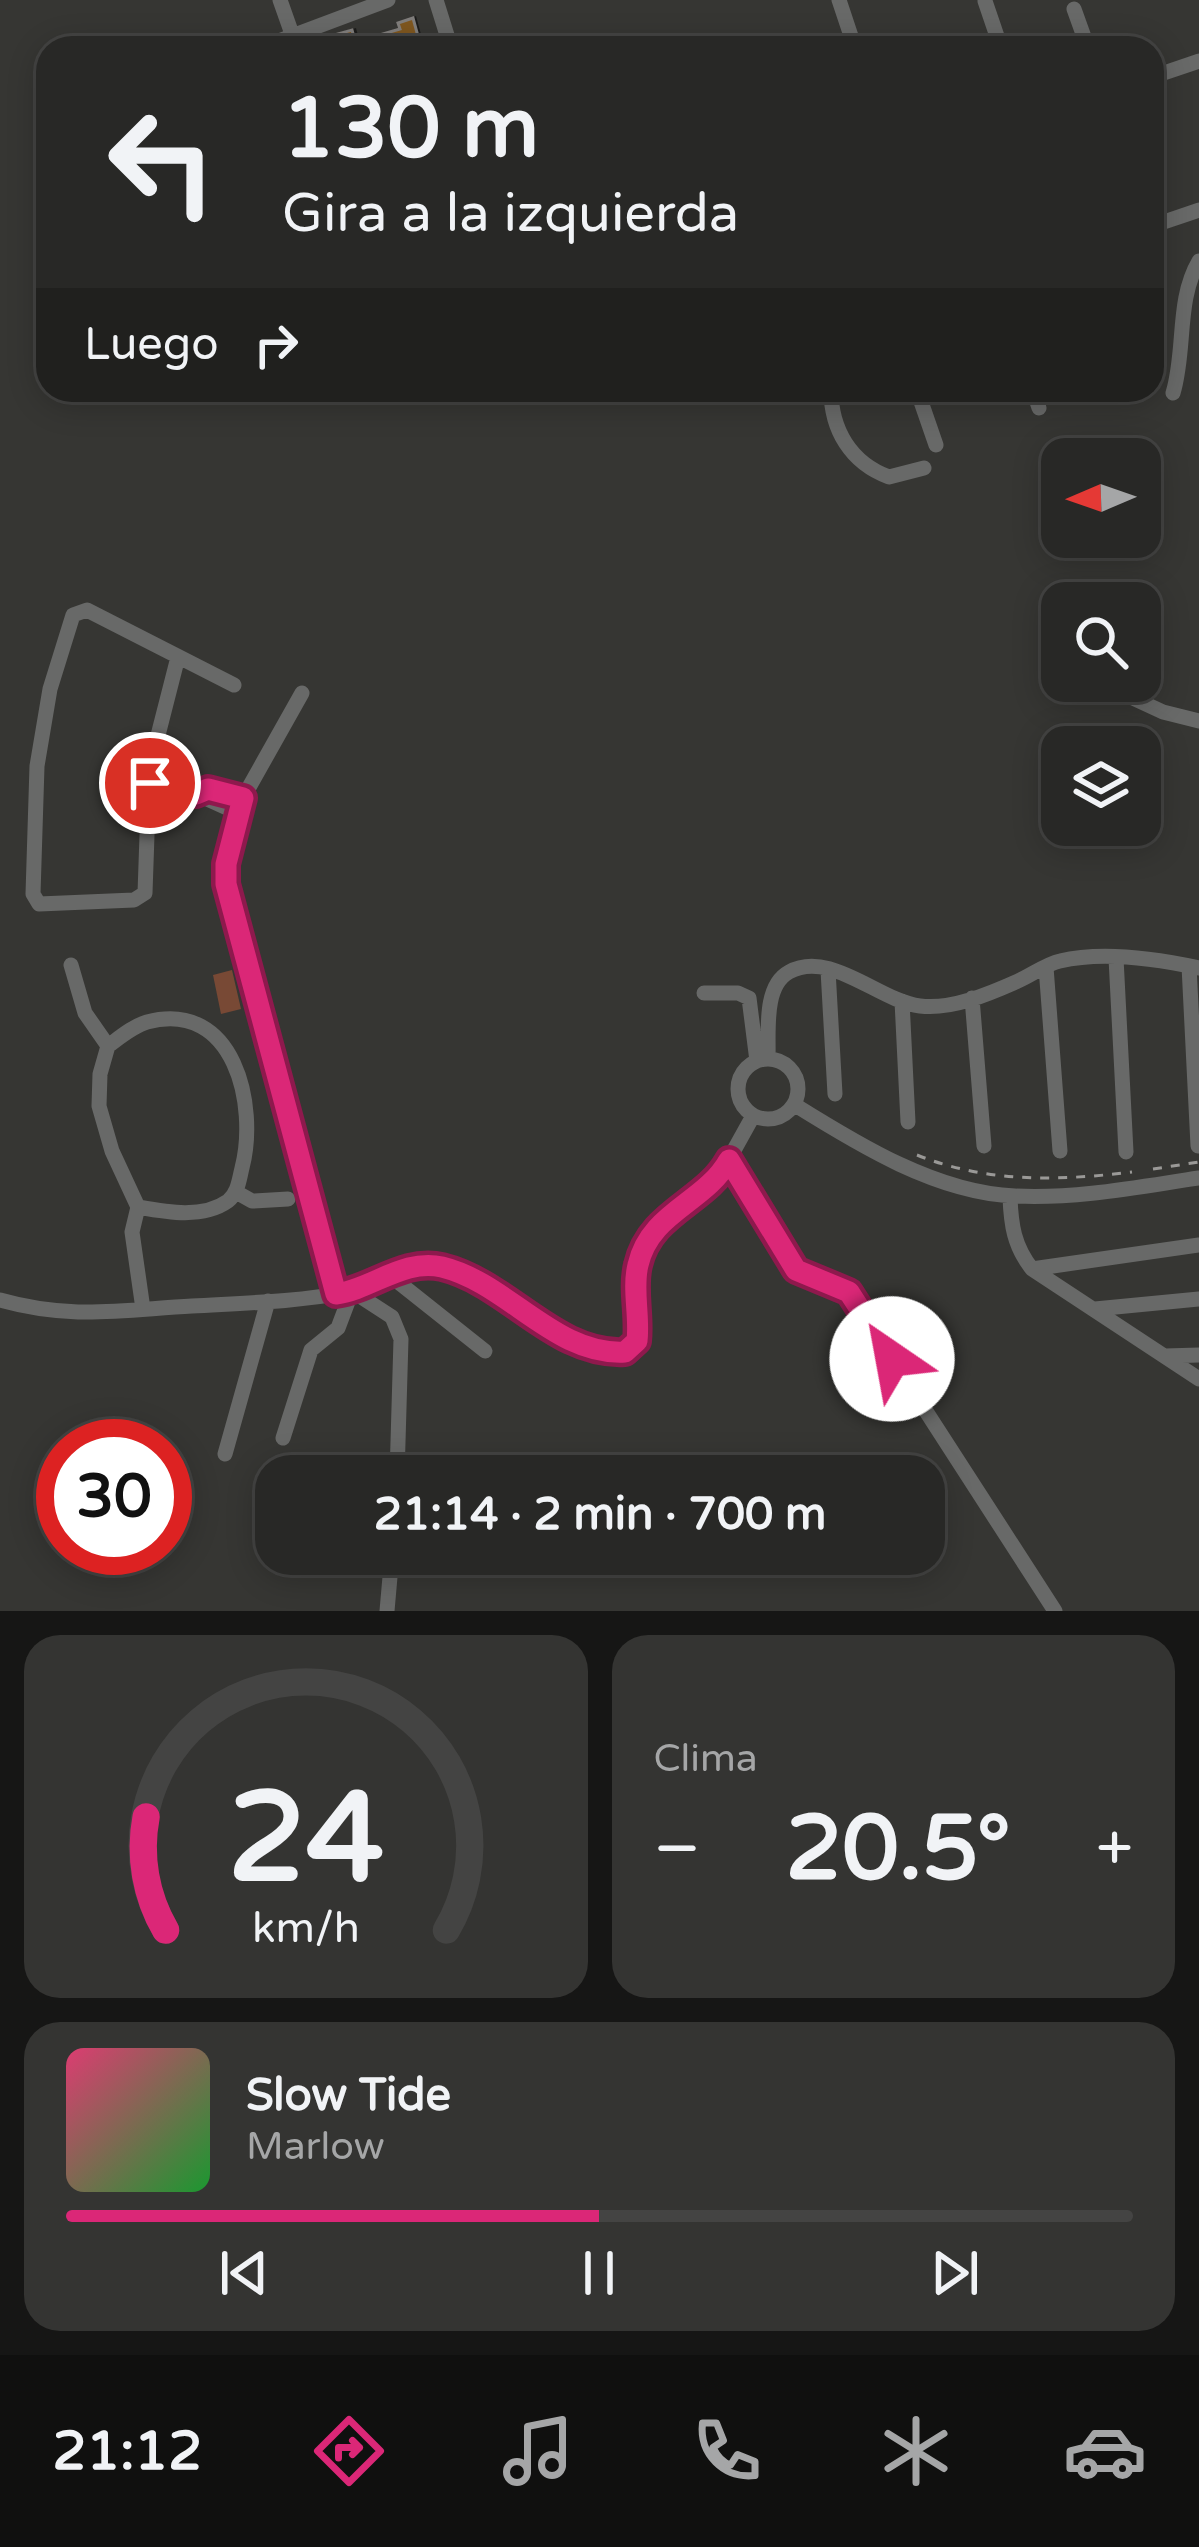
<!DOCTYPE html>
<html lang="es">
<meta charset="utf-8">
<style>
:root{--surface:#282826;--page:#343432;--text:#f1f3f6;--muted:#a5a6a7;--line:#444443;--accent:#db2777}
body{margin:0;font-family:"Varela Round",sans-serif;background:var(--page);color:var(--text);height:100vh;display:flex;flex-direction:column;font-size:45px;white-space:nowrap}
*{box-sizing:border-box;margin:0}
p{font-size:39px;color:var(--muted)}
.icon{flex:none;width:66px;height:66px;fill:none;stroke:currentColor;stroke-width:2;stroke-linecap:round;stroke-linejoin:round}
.map{position:relative;height:1611px;overflow:hidden}
.sheet{display:flex;flex-direction:column;gap:24px;padding:24px;background:#161615;flex:1}
.sheet>*{flex:none}
.top-card{position:absolute;left:36px;top:36px;width:1128px;height:366px;border-radius:36px;box-shadow:0 6px 30px #0003,0 0 0 3px var(--line);background:#282826;color:var(--text);overflow:hidden}
.needle{width:78px;rotate:268deg}
.controls{position:absolute;left:1041px;top:438px;display:grid;gap:24px}
.controls a{display:grid;place-items:center;width:120px;height:120px;border-radius:24px;background:var(--surface);box-shadow:0 6px 30px #0003,0 0 0 3px var(--line);font-size:60px}
.speed{position:absolute;left:36px;top:1419px;display:flex;gap:24px;font-size:60px;font-weight:700;text-align:center}
.speed>*{display:grid;place-content:center;width:156px;height:156px;border-radius:50%;background:var(--surface);box-shadow:0 6px 30px #0003,0 0 0 3px var(--line);line-height:1}
.speed .limit{border:18px solid #d22;background:#fff;color:#111}
.pin{position:absolute;display:grid;place-items:center;width:102px;height:102px;color:#fff;margin:-51px;border:6px solid #fff;border-radius:50%;box-shadow:0 3px 12px #0007}
.me{position:absolute;width:132px;margin:-66px;rotate:327deg;stroke-linejoin:round;filter:drop-shadow(0 0 9px #0008)}
.turn{display:flex;align-items:center;gap:42px;height:252px;padding:0 48px;font-size:54px}
.turn .icon{width:156px;height:156px;stroke-width:2.5}
.turn b{display:block;font-size:84px;line-height:102px}
.then{display:flex;align-items:center;height:114px;padding:0 48px;background:#0003;gap:24px;font-size:45px}
.big{font-size:90px;font-weight:700;line-height:1.1}
.sheet .tile{flex:1;display:flex;flex-direction:column;justify-content:center;gap:18px;min-width:0;padding:0 42px;border-radius:36px;background:var(--page)}
.sheet .dial{align-items:center;gap:0}
.dial svg{height:312px;overflow:visible;fill:none;stroke:var(--line);stroke-width:7;stroke-linecap:round;text-anchor:middle}
.dial text{fill:var(--text);stroke:none}
.song{display:flex;align-items:center;gap:36px}
.cover{width:144px;height:144px;border-radius:18px;background:linear-gradient(135deg,hsl(340 70% 55%),hsl(130 70% 35%))}
.played{height:12px;border-radius:6px;background:linear-gradient(90deg,var(--accent) 50%,var(--line) 50%)}
.keys{display:flex;justify-content:space-around;direction:ltr}
.heat{display:flex;justify-content:space-between;align-items:center;font-size:66px;direction:ltr}
.sheet .tiles{flex:1;display:grid;gap:24px;grid-template-columns:1fr 1fr}
.tile:last-child{grid-column:span 2}
.trip{position:absolute;left:255px;top:1455px;width:690px;height:120px;border-radius:36px;background:var(--surface);box-shadow:0 6px 30px #0003,0 0 0 3px var(--line);font-weight:700;line-height:120px;text-align:center}
.tabs{display:flex;height:192px;justify-content:space-around;align-items:center;background:#10100f;color:var(--muted)}
.tabs .icon{width:84px;height:84px}
.tabs .selected{color:var(--accent)}
.tabs b{font-size:54px;color:var(--text)}
.map>svg:first-child{display:block}
</style>
<div class="map">
<svg width="1199" height="1611" viewBox="0 0 1199 1611">
<rect width="100%" height="100%" fill="#363633"/>
<path fill="#784935" d="M 232,970 L 241,1009 L 221,1014 L 213,975 Z"/>
<path fill="#0007" d="M 416,16 L 422,38 L 438,33 L 442,48 L 341,48 L 337,36 L 341,32 L 356,28 L 360,43 L 403,27 L 405,20 Z
M 520,40 L 522,48 L 484,48 Z"/>
<path fill="#7f571f" stroke="#817e7c" stroke-width="3" d="M 413,18 L 419,40 L 434,35 L 438,48 L 358,48 L 357,45 L 377,39 L 376,36 L 400,29 L 398,23 Z
M 352,30 L 357,48 L 337,48 L 334,35 Z"/>
<g fill="none" stroke-linecap="round" stroke-linejoin="round">
<path stroke="#9a9997" stroke-width="3" stroke-dasharray="9 9" stroke-linecap="butt" d="M 917,1155 C 987,1183 1058,1181 1132,1172
M 1153,1169 L 1199,1162"/>
<path stroke="#686968" stroke-width="15" d="M 280,0 L 292,34
M 436,0 L 451,48
M 839,0 L 855,48
M 985,1 L 1001,48
M 1074,9 L 1088,48
M 260,48 L 388,0
M 1152,77 L 1199,61
M 1152,226 L 1199,210
M 831,390 C 831,430 851,463 889,477 L 924,468
M 917,390 L 936,445
M 1033,390 L 1039,408
M 1173,393 C 1186,350 1176,300 1199,261
M 178,657 L 155,747 L 148,806 L 145,893 L 134,900 L 39,904 L 33,894 L 37,766 L 50,689 L 73,615 L 87,610 L 234,685
M 302,693 L 243,798 L 226,873 L 336,1294
M 1122,693 L 1163,712 L 1199,721
M 150,783 L 196,794 L 238,813
M 196,794 L 208,789 L 243,798
M 1116,958 L 1126,1152
M 71,965 L 85,1013 L 108,1046
M 1189,966 L 1198,1146
M 1046,967 L 1060,1151
M 828,970 L 835,1094
M 704,993 L 738,993 L 749,998 L 757,1061
M 972,998 L 984,1146
M 902,1001 L 908,1122
M 768,1058 C 769,1033 763,986 789,972 C 830,949 879,1001 920,1006 C 951,1010 989,994 1018,981 C 1032,975 1046,964 1060,961 C 1102,951 1158,959 1199,968
M738 1089a30 30 0 1 1 60 0a30 30 0 1 1-60 0Z
M 795,1105 C 859,1145 937,1193 1015,1196 C 1077,1199 1138,1187 1199,1178
M 729,1160 L 796,1269 L 849,1292 L 1055,1611
M 236,1192 L 252,1201 L 288,1199
M 1010,1197 C 1011,1225 1014,1246 1032,1269 L 1199,1379
M 138,1207 C 166,1212 203,1219 228,1201 C 238,1193 239,1180 242,1168 C 258,1106 235,999 147,1022 C 133,1026 119,1038 108,1046 L 100,1074 L 99,1106 L 112,1151 L 138,1207 L 132,1232 L 143,1309
M 1032,1269 L 1199,1245
M 388,1274 L 485,1351
M 352,1291 L 392,1317 L 401,1339 L 397,1476
M 0,1300 C 70,1320 121,1310 192,1306 C 243,1303 297,1302 348,1292 C 379,1286 400,1264 435,1266 C 505,1271 552,1357 624,1351 L 637,1341 L 637,1268 L 649,1239 L 669,1214 L 718,1179 L 753,1116
M 1095,1309 L 1199,1299
M 1165,1356 L 1199,1355
M 283,1438 L 311,1350 L 338,1328 L 352,1291
M 225,1454 L 268,1301
M 387,1611 L 392,1554"/>
</g>
<g fill="none" stroke-linecap="round" stroke-linejoin="round">
<g stroke="#8e194d" stroke-width="30">
<path id="route" d="M 150,783 L 196,794 L 208,789 L 243,798 L 226,864 L 226,884 L 336,1294 C 372,1289 404,1258 442,1267 C 508,1283 555,1356 625,1352 L 637,1341 C 640,1316 632,1289 638,1265 C 650,1212 705,1203 729,1160 L 796,1270 L 849,1292 L 892,1359"/>
</g>
<use href="#route" stroke="#db2777" stroke-width="21"/>
</g>
</svg>
<div class="controls">
<a><svg class="needle" viewBox="-14 -14 28 28"><path d="M0-13l5 13h-10z" fill="#e53935"/><path d="M0 13l5-13h-10z" fill="#a5a6a7"/></svg></a>
<a><svg class="icon" aria-label="search" viewBox="0 0 24 24"><circle cx="10" cy="10" r="6"/><path d="M15 15l6 6"/></svg></a>
<a><svg class="icon" aria-label="layers" viewBox="0 0 24 24"><path d="M12 4l9 5-9 5-9-5zM3 14l9 5 9-5"/></svg></a>
</div>
<div class="speed"><div class="limit">30</div></div>
<div class="pin" style="left:150px;top:783px;background:#d93025"><svg class="icon" aria-label="arrive" viewBox="0 0 24 24"><path d="M6 21V4h12l-3 4 3 4H6"/></svg></div>
<svg class="me" style="left:892px;top:1359px" viewBox="-20 -20 40 40"><circle r="19" fill="#fff"/><path d="M0-13L10 11 0 6-10 11z" fill="#db2777"/></svg>
<div class="trip">21:14 · 2 min · 700 m</div>
<div class="top-card">
<div class="turn"><svg class="icon" aria-label="left" viewBox="0 0 24 24"><path d="M17 20v-9H6M10 6l-5 5 5 5"/></svg><div><b>130 m</b>Gira a la izquierda</div></div>
<div class="then">Luego<svg class="icon" aria-label="right" viewBox="0 0 24 24"><path d="M7 20v-9h11M14 6l5 5-5 5"/></svg></div>
</div>
</div>
<section class="sheet">
<div class="tiles">
<div class="tile dial"><svg viewBox="0 0 100 80">
<path d="M14 69A42 42 0 1 1 86 69"/>
<path d="M14 69A42 42 0 0 1 9 40" stroke="#db2777"/>
<text x="50" y="56" font-size="32" font-weight="700">24</text>
<text x="50" y="72" font-size="11">km/h</text>
</svg></div>
<div class="tile"><p>Clima</p>
<div class="heat"><a>−</a><b class="big">20.5°</b><a>+</a></div>
</div>
<div class="tile">
<div class="song"><i class="cover"></i><div><b>Slow Tide</b><p>Marlow</p></div></div>
<div class="played"></div>
<div class="keys"><svg class="icon" aria-label="previous" viewBox="0 0 24 24"><path d="M18 5L8 12l10 7zM5 5v14"/></svg><svg class="icon" aria-label="pause" viewBox="0 0 24 24"><path d="M8 5v14M16 5v14"/></svg><svg class="icon" aria-label="next" viewBox="0 0 24 24"><path d="M6 5l10 7-10 7zM19 5v14"/></svg></div>
</div>
</div>
</section>
<nav class="tabs">
<b>21:12</b>
<svg class="icon selected" aria-label="directions" viewBox="0 0 24 24"><path d="M12 3l9 9-9 9-9-9zM9 14v-3h6M13 9l2 2-2 2"/></svg>
<svg class="icon" aria-label="music" viewBox="0 0 24 24"><path d="M9 18V5l10-2v13"/><circle cx="6" cy="18" r="3"/><circle cx="16" cy="16" r="3"/></svg>
<svg class="icon" aria-label="phone" viewBox="0 0 24 24"><path d="M5 4h4l2 5-3 2q2 4 5 5l2-3 5 2v4C11 20 4 13 5 4z"/></svg>
<svg class="icon" aria-label="climate" viewBox="0 0 24 24"><path d="M12 3v18M4 7l16 10M4 17L20 7"/></svg>
<svg class="icon" aria-label="car" viewBox="0 0 24 24"><path d="M5 17H2v-5l4-1 3-4h7l3 4 3 1v5h-3M9 17h6M6 11h13"/><circle cx="7" cy="17" r="2"/><circle cx="17" cy="17" r="2"/></svg>
</nav>
